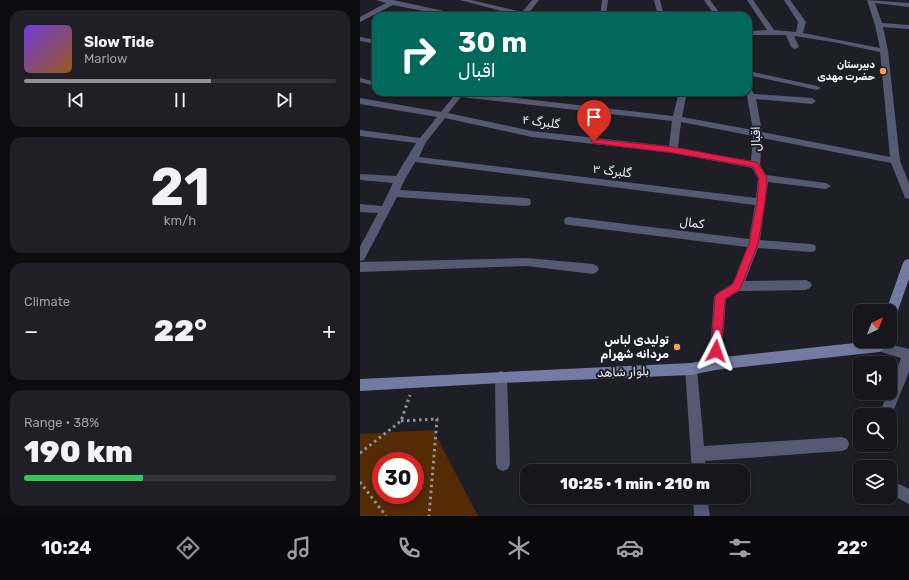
<!DOCTYPE html>
<meta charset="utf-8">
<style>
:root{--surface:#16161c;--page:#1f1f25;--text:#f1f3f6;--muted:#9e9fa3;--line:#35353b;--accent:#8c9099}
body{margin:0;font-family:Rubik,Vazirmatn,sans-serif;background:var(--page);color:var(--text);height:100vh;display:flex;flex-direction:column;font-size:15px;white-space:nowrap}
*{box-sizing:border-box;margin:0}
p{font-size:13px;color:var(--muted)}
.icon{flex:none;width:22px;height:22px;fill:none;stroke:currentColor;stroke-width:2;stroke-linecap:round;stroke-linejoin:round}
.map{position:relative;flex:1;overflow:hidden}
.panel{display:flex;flex-direction:column;gap:10px;padding:10px;background:#0c0c0f;width:360px}
.panel>*{flex:none}
.banner{position:absolute;left:12px;top:12px;width:380px;height:84px;border-radius:12px;box-shadow:0 2px 6px #0003,0 0 0 1px var(--line);background:#00695c;color:#fff;overflow:hidden}
.needle{width:26px;rotate:43deg}
.controls{position:absolute;left:493px;top:304px;display:grid;gap:8px}
.controls a{display:grid;place-items:center;width:44px;height:44px;border-radius:8px;background:var(--surface);box-shadow:0 2px 6px #0003,0 0 0 1px var(--line);font-size:20px}
.speed{position:absolute;left:12px;top:452px;display:flex;gap:8px;font-size:20px;font-weight:700;text-align:center}
.speed>*{display:grid;place-content:center;width:52px;height:52px;border-radius:50%;background:var(--surface);box-shadow:0 2px 6px #0003,0 0 0 1px var(--line);line-height:1}
.speed .limit{border:6px solid #d22;background:#fff;color:#111}
.pin{position:absolute;display:grid;place-items:center;width:34px;height:34px;color:#fff;margin:-41px -17px;border-radius:50% 50% 50% 0;rotate:-45deg;box-shadow:0 0 4px #0007}
.pin .icon{rotate:45deg}
.me{position:absolute;width:44px;margin:-22px;rotate:4deg;stroke-linejoin:round;filter:drop-shadow(0 0 3px #0008)}
.turn{display:flex;align-items:center;gap:14px;height:84px;padding:0 20px;font-size:18px}
.turn .icon{width:52px;height:52px;stroke-width:2.5}
.turn b{display:block;font-size:28px;line-height:34px}
.big{font-size:30px;font-weight:800;line-height:1.1}
.panel .widget{flex:1;display:flex;flex-direction:column;justify-content:center;gap:6px;min-width:0;padding:0 14px;border-radius:12px;background:var(--page)}
.panel .dial{align-items:center;gap:0}
.dial b{font-size:52px;line-height:1}
.song{display:flex;align-items:center;gap:12px}
.cover{width:48px;height:48px;border-radius:6px;background:linear-gradient(135deg,hsl(260 70% 55%),hsl(30 70% 35%))}
.played{height:4px;border-radius:2px;background:linear-gradient(90deg,var(--accent) 60%,var(--line) 60%)}
.keys{display:flex;justify-content:space-around;direction:ltr}
.heat{display:flex;justify-content:space-between;align-items:center;font-size:22px;direction:ltr}
.charge{height:6px;border-radius:3px;background:linear-gradient(90deg,#34c759 38%,var(--line) 0)}
.trip{position:absolute;left:160px;top:464px;width:230px;height:40px;border-radius:12px;background:var(--surface);box-shadow:0 2px 6px #0003,0 0 0 1px var(--line);font-weight:800;line-height:40px;text-align:center}
.menu{display:flex;height:64px;justify-content:space-around;align-items:center;background:#09090b;color:var(--muted)}
.menu .icon{width:28px;height:28px}
.menu .active{color:var(--accent)}
.menu b{font-size:18px;color:var(--text)}
main{display:flex;flex:1;min-height:0}
.map>svg:first-child{display:block}
</style>
<main>
<section class="panel">
<div class="widget">
<div class="song"><i class="cover"></i><div><b>Slow Tide</b><p>Marlow</p></div></div>
<div class="played"></div>
<div class="keys"><svg class="icon" aria-label="previous" viewBox="0 0 24 24"><path d="M18 5L8 12l10 7zM5 5v14"/></svg><svg class="icon" aria-label="pause" viewBox="0 0 24 24"><path d="M8 5v14M16 5v14"/></svg><svg class="icon" aria-label="next" viewBox="0 0 24 24"><path d="M6 5l10 7-10 7zM19 5v14"/></svg></div>
</div>
<div class="widget dial"><b>21</b><p>km/h</p></div>
<div class="widget"><p>Climate</p>
<div class="heat"><a>−</a><b class="big">22°</b><a>+</a></div>
</div>
<div class="widget"><p>Range · 38%</p><b class="big">190 km</b><div class="charge"></div></div>
</section>
<div class="map">
<svg width="549" height="516" viewBox="0 0 549 516">
<rect width="100%" height="100%" fill="#1d1e26"/>
<path fill="#542b05" fill-rule="evenodd" d="M 73,430 L 118,516 L 0,516 L 0,434 ZM 21,461 L 55,461 L 55,495 L 21,495 Z"/>
<g fill="none" stroke-linecap="round" stroke-linejoin="round">
<path stroke="#92939a" stroke-width="3" stroke-dasharray="2.5 3.5" stroke-linecap="butt" d="M 41,421 L 77,419 L 69,516
M 0,453 L 41,421 L 50,395
M 0,482 L 26,516"/>
<path fill="#555a72" fill-rule="evenodd" d="M 16,0 L 33,0 L 98,14 L 101,16 L 88,16 L 33,5 L 0,22 L 0,17 L 26,3 Z
M 100,0 L 111,0 L 162,12 L 172,0 L 179,0 L 168,14 L 172,16 L 160,16 Z
M 242,0 L 248,0 L 246,16 L 240,16 Z
M 294,0 L 300,0 L 304,16 L 298,16 Z
M 344,0 L 350,0 L 362,16 L 355,16 Z
M 387,0 L 393,0 L 414,30 L 436,32 L 438,22 L 424,0 L 430,0 L 446,22 L 443,33 L 520,48 L 515,25 L 507,0 L 549,3 L 549,7 L 515,3 L 522,23 L 549,25 L 549,29 L 523,27 L 528,51 L 540,161 L 549,183 L 549,199 L 545,198 L 544,195 L 531,163 L 402,138 L 400,165 L 406,175 L 466,183 L 471,186 L 466,189 L 408,182 L 400,240 L 451,244 L 455,245 L 456,248 L 455,251 L 451,252 L 398,248 L 385,281 L 446,280 L 450,282 L 452,285 L 450,288 L 446,290 L 379,291 L 366,299 L 361,364 L 360,368 L 355,370 L 350,368 L 349,364 L 354,297 L 356,294 L 373,283 L 387,247 L 209,225 L 205,224 L 204,221 L 205,218 L 209,217 L 389,239 L 395,205 L 55,162 L 44,181 L 40,190 L 166,198 L 170,199 L 171,202 L 170,205 L 166,206 L 37,197 L 4,260 L 0,261 L 0,247 L 18,213 L 0,212 L 0,204 L 22,206 L 33,183 L 0,180 L 0,174 L 36,176 L 56,143 L 0,136 L 0,130 L 60,138 L 77,117 L 0,104 L 0,98 L 81,112 L 93,97 L 74,94 L 70,92 L 105,92 L 313,116 L 319,92 L 327,92 L 322,117 L 393,130 L 387,96 L 384,92 L 388,92 L 388,89 L 391,89 L 394,94 L 452,98 L 456,101 L 452,104 L 396,99 L 402,132 L 530,157 L 520,52 L 473,42 L 434,36 L 439,47 L 435,49 L 431,47 L 426,35 L 388,35 L 388,31 L 407,30 ZM 101,97 L 312,121 L 309,146 L 172,131 L 88,113 ZM 85,118 L 172,137 L 313,153 L 392,168 L 398,178 L 396,198 L 59,157 L 66,142 ZM 321,122 L 393,136 L 391,161 L 318,148 Z
M 0,37 L 16,40 L 16,44 L 0,41 Z
M 388,71 L 457,86 L 461,88 L 457,90 L 388,75 Z
M 0,78 L 16,82 L 16,86 L 0,82 Z
M 167,258 L 233,264 L 237,266 L 239,269 L 237,272 L 233,274 L 167,266 L 0,272 L 0,262 Z
M 517,341 L 549,349 L 549,372 L 530,419 L 530,415 L 519,414 L 528,393 L 530,393 L 530,387 L 541,358 L 515,350 L 513,346 L 515,342 Z
M 331,363 L 336,365 L 337,369 L 344,446 L 482,437 L 487,439 L 489,444 L 487,449 L 482,451 L 345,461 L 346,471 L 332,471 L 325,369 L 326,365 Z
M 141,371 L 146,373 L 147,377 L 150,464 L 148,469 L 143,471 L 138,469 L 136,464 L 135,377 L 136,373 Z
M 539,484 L 549,489 L 549,504 L 534,496 L 532,491 L 534,486 Z
M 333,497 L 347,497 L 350,516 L 334,516 Z"/>
<path fill="#747ba2" fill-rule="evenodd" d="M 549,259 L 549,279 L 536,316 L 534,320 L 530,321 L 530,311 L 526,311 L 543,263 L 545,260 Z
M 513,341 L 527,341 L 523,350 L 519,352 L 355,370 L 331,375 L 141,383 L 0,391 L 0,379 L 331,363 L 355,358 Z"/>
</g>
<path fill="#e11d48" stroke="#92132f" d="M 234,139 L 313,147 L 395,162 L 398,163 L 407,178 L 405,202 L 398,244 L 380,289 L 365,299 L 361,351 L 360,354 L 356,356 L 353,354 L 351,351 L 355,297 L 357,294 L 373,284 L 389,244 L 397,202 L 399,178 L 393,167 L 313,153 L 232,143 L 231,141 Z"/>
<g fill="#fc9e52" stroke="#1d1e26" stroke-width="1.5">
<circle cx="523" cy="71" r="4"/>
<circle cx="317" cy="347" r="4"/>
</g>
<g text-anchor="middle" dominant-baseline="central" stroke-width="4" stroke-linejoin="round" paint-order="stroke">
<g font-size="10" font-weight="bold" fill="#f3f4fa" stroke="#1d1e26" text-anchor="end">
<text x="515" y="65">دبیرستان<tspan x="515" dy="12">حضرت مهدی</tspan></text>
</g>
<g font-size="12" fill="#f3f4fa" stroke="#1d1e26">
<text transform="translate(181 122) rotate(8)">گلبرگ ۴</text>
<text transform="translate(396 139) rotate(-91)">اقبال</text>
<text transform="translate(252 171) rotate(7)">گلبرگ ۳</text>
<text transform="translate(332 223) rotate(7)">کمال</text>
<text transform="translate(263 372) rotate(-2)">بلوار شاهد</text>
</g>
<g font-size="12" font-weight="bold" fill="#f3f4fa" stroke="#1d1e26" text-anchor="end">
<text x="309" y="340">تولیدی لباس<tspan x="309" dy="14">مردانه شهرام</tspan></text>
</g>
</g>
</svg>
<div class="controls">
<a><svg class="needle" viewBox="-14 -14 28 28"><path d="M0-13l5 13h-10z" fill="#e53935"/><path d="M0 13l5-13h-10z" fill="#9e9fa3"/></svg></a>
<a><svg class="icon" aria-label="sound" viewBox="0 0 24 24"><path d="M4 9h4l5-4v14l-5-4H4zM17 9q2 3 0 6"/></svg></a>
<a><svg class="icon" aria-label="search" viewBox="0 0 24 24"><circle cx="10" cy="10" r="6"/><path d="M15 15l6 6"/></svg></a>
<a><svg class="icon" aria-label="layers" viewBox="0 0 24 24"><path d="M12 4l9 5-9 5-9-5zM3 14l9 5 9-5"/></svg></a>
</div>
<div class="speed"><div class="limit">30</div></div>
<div class="pin" style="left:234px;top:141px;background:#d93025"><svg class="icon" aria-label="arrive" viewBox="0 0 24 24"><path d="M6 21V4h12l-3 4 3 4H6"/></svg></div>
<svg class="me" style="left:356px;top:351px" viewBox="-20 -20 40 40"><path d="M0-17L14 15 0 8-14 15z" fill="#e11d48" stroke="#fff" stroke-width="4"/></svg>
<div class="trip">10:25 · 1 min · 210 m</div>
<div class="banner">
<div class="turn"><svg class="icon" aria-label="right" viewBox="0 0 24 24"><path d="M7 20v-9h11M14 6l5 5-5 5"/></svg><div><b>30 m</b>اقبال</div></div>
</div>
</div>
</main>
<nav class="menu">
<b>10:24</b>
<svg class="icon active" aria-label="directions" viewBox="0 0 24 24"><path d="M12 3l9 9-9 9-9-9zM9 14v-3h6M13 9l2 2-2 2"/></svg>
<svg class="icon" aria-label="music" viewBox="0 0 24 24"><path d="M9 18V5l10-2v13"/><circle cx="6" cy="18" r="3"/><circle cx="16" cy="16" r="3"/></svg>
<svg class="icon" aria-label="phone" viewBox="0 0 24 24"><path d="M5 4h4l2 5-3 2q2 4 5 5l2-3 5 2v4C11 20 4 13 5 4z"/></svg>
<svg class="icon" aria-label="climate" viewBox="0 0 24 24"><path d="M12 3v18M4 7l16 10M4 17L20 7"/></svg>
<svg class="icon" aria-label="car" viewBox="0 0 24 24"><path d="M5 17H2v-5l4-1 3-4h7l3 4 3 1v5h-3M9 17h6M6 11h13"/><circle cx="7" cy="17" r="2"/><circle cx="17" cy="17" r="2"/></svg>
<svg class="icon" aria-label="filters" viewBox="0 0 24 24"><path d="M4 7h16M4 17h16"/><circle cx="9" cy="7" r="2"/><circle cx="15" cy="17" r="2"/></svg>
<b>22°</b>
</nav>
